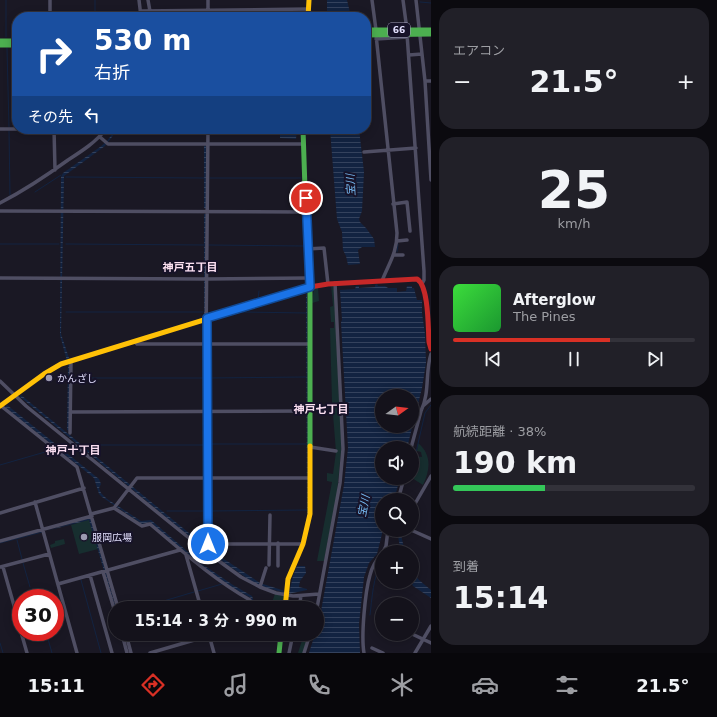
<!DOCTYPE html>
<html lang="ja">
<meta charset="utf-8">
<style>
:root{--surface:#14121b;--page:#212028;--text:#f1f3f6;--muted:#9d9ea3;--line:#33323a;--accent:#d93025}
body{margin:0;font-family:"DejaVu Sans","Noto Sans JP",sans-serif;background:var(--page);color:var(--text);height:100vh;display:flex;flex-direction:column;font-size:15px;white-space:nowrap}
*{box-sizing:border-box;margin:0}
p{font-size:13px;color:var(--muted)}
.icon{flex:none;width:22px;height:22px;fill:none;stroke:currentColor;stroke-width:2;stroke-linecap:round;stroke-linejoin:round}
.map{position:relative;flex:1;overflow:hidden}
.panel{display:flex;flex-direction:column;gap:8px;padding:8px;background:#0b0a0f;width:286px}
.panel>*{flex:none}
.banner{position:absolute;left:12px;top:12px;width:359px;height:122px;border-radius:16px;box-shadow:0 2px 10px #0003,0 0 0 1px var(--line);background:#1a4fa0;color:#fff;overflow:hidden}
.needle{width:26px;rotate:75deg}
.fabs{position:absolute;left:375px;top:389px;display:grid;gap:8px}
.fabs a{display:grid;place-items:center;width:44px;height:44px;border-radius:50%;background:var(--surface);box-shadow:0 2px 10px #0003,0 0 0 1px var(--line);font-size:20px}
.speed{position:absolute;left:12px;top:589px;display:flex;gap:8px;font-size:20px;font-weight:700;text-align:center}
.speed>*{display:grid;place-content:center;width:52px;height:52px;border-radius:50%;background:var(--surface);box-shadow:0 2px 10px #0003,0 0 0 1px var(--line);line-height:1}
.speed .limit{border:6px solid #d22;background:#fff;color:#111}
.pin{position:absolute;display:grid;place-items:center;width:34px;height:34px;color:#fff;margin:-17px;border:2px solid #fff;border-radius:50%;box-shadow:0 1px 4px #0007}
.me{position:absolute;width:44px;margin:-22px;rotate:0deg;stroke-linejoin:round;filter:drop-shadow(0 0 3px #0008)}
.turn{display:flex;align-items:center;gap:14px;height:84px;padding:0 16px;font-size:18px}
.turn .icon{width:52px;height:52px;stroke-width:2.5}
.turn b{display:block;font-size:28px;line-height:34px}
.then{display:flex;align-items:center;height:38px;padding:0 16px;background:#0003;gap:8px;font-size:15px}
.big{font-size:30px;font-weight:700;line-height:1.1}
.panel .widget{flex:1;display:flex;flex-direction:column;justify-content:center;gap:6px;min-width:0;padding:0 14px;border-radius:16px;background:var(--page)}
.panel .dial{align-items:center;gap:0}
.dial b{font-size:52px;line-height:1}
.song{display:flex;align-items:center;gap:12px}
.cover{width:48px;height:48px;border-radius:6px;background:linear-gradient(135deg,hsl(120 70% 55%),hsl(130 70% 35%))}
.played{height:4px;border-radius:2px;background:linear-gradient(90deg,var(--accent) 65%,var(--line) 65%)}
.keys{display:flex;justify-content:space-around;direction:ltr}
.heat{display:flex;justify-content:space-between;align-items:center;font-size:22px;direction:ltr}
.charge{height:6px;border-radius:3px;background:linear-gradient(90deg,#34c759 38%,var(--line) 0)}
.trip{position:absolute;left:108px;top:601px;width:216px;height:40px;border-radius:20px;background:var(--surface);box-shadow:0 2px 10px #0003,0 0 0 1px var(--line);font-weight:700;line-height:40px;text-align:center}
.menu{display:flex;height:64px;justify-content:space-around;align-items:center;background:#08070b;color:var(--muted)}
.menu .icon{width:28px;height:28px}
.menu .current{color:var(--accent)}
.menu b{font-size:18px;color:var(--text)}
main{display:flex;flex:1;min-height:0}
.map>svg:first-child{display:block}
</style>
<main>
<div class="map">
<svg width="431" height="653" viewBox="0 0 431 653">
<defs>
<pattern id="water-rules" width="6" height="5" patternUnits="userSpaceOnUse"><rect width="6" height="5" fill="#122341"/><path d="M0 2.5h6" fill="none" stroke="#34425d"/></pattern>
</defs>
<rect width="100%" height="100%" fill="#1a1824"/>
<path fill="#172e2f" d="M 331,285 L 333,285 L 334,288 L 339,396 L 342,442 L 337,493 L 324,561 L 317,561 L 332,482 L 327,481 L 327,473 L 333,474 L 336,452 L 332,402 L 330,328 L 334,328 L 334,322 L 331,322 L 330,307 L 333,306 Z
M 314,288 L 318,288 L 319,301 L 312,303 Z
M 418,443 C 431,454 431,468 423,485 L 412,478 L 412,471 L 416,456 L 422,457 L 421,452 L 417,451 Z
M 87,520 L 89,520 L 98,549 L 79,554 L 71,525 Z
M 64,539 L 65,544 L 51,548 L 50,545 L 55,543 L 55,541 Z
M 275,594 L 284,596 L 283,604 L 272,602 Z
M 304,634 L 309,634 L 303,653 L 298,653 Z"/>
<path fill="url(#water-rules)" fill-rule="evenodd" d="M 327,0 L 347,0 L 351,17 L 327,17 Z
M 116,129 L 118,129 L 105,146 L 64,176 L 61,334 L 71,364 L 70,431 L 67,430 L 68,365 L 60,335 L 61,177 L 63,173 L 100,147 L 107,141 Z
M 280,129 L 283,129 L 282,131 L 293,132 L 293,129 L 297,130 L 296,139 L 280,138 Z
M 330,129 L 359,129 L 364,172 L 362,211 L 359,219 L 360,222 L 366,228 L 374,239 L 375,247 L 362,247 L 358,250 L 360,264 L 348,265 L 346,256 L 343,250 L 342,232 L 337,219 Z
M 204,146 L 206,146 L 206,209 L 204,208 Z
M 204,214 L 206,214 L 205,316 L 204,316 Z
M 377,284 L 378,286 L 385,286 L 388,288 L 397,288 L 397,292 L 406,291 L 407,286 L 412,286 L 412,288 L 414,288 L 417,300 L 422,300 L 422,313 L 425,334 L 426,363 L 422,388 L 407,448 L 382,448 L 382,478 L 400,478 L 394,500 L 382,500 L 382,530 L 383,530 L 377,554 L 369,563 L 364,577 L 359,624 L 360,653 L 309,653 L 315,634 L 317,634 L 317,626 L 321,611 L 344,485 L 348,448 L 341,322 L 342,320 L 340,290 L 355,289 L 356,286 L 359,286 L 359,288 L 375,287 L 375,285 ZM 382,396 L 412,396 L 412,426 L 382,426 Z
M 306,294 L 307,294 L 308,516 L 307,526 Z
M 204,324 L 206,324 L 206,541 L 205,541 Z
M 21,395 L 206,547 L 260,583 L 288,592 L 290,589 L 293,576 L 297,566 L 305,566 L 306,573 L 300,581 L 299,587 L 307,589 L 307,590 L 288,594 L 257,585 L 248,579 L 206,550 L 19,396 Z
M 7,405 L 99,479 L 101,484 L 99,488 L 101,493 L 107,499 L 141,521 L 151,520 L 202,564 L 233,585 L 252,596 L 256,608 L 254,608 L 251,598 C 214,579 182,550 150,522 L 142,524 L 102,497 L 99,494 L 94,478 L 5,407 Z
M 89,518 L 91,519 L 116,608 L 115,608 L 89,520 L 46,531 Z
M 392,530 L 403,530 L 401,535 L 405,552 L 401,552 L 398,536 L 394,535 Z
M 412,571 L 419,580 L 431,590 L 431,598 L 413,586 L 411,582 Z"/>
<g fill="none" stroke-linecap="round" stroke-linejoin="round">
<path stroke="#122341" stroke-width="1" d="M 6,0 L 6,37
M 95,0 L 95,17
M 420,2 L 431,3
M 7,48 L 9,127
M 9,131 L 10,195
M 98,134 L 98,129
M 66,177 L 204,178
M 210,178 L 301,178
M 35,192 L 61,175
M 0,244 L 59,244
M 66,244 L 204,245
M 209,245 L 304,246
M 397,252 L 398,244
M 253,301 L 258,299 L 259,291
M 66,312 L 203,312
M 243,312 L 306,313
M 73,378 L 204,378
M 208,378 L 306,377
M 209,444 L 307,444
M 87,445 L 205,445
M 414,461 L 425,413 L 431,405
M 0,465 L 52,450
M 167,511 L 205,511
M 210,511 L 307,510
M 17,540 L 22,559
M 0,543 L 42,532
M 23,563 L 30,587
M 81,580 L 101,653
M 31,590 L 32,594 L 35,593 L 37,598
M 198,591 L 222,584
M 140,608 L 194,592
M 370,615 C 372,600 373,574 382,563
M 46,632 L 52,653
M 0,643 L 3,653"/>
<path stroke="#4f4e63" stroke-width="3.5" d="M 50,0 L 50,17
M 139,0 L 141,17
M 148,0 L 151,17
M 372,0 L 376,30
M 403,0 L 407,30
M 416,0 L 425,81 L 431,180
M 141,11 L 309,9
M 208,17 L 208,0
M 407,34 L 424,271 L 424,280 L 422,284
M 376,35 L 397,233 C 397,253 389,263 382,281
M 376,39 L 408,37
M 409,55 L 422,54
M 425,81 L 431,81
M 0,129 L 17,129
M 54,129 L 55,170
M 208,129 L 206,344 L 208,544 L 303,544
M 100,137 L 108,144 L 303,144
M 364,152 L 416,148
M 0,203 C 25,190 46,176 68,160 C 82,151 96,142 106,129
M 393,204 L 407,202 L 410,231
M 0,211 L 306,212
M 397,241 L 407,240
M 307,249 L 324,248 L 328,284
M 394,255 L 403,255
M 0,278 L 206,279 L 309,278
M 134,341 L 137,344 L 310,344
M 0,381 L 26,406 L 205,551 L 241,577 L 260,587 L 276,593 L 293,596 L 319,594
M 0,405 L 77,467 L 118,608
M 423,406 L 431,399
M 71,412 L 310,411
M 70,433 L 71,361
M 310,447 L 336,451
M 411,448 L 421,411 C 430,393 425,372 431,354
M 398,500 L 404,478
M 35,502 L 77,653
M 114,508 L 137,478 L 310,478
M 412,509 L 431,476
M 0,513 L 84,488
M 91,514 L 114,508 L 142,526 L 150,524 C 182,551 213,579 250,600 L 252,608
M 411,530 L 431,539
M 0,541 L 92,516
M 383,552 L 386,546 L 388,530
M 186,555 L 201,608
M 269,565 L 270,515
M 278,566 L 278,543
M 0,567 L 49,554
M 3,567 L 21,630
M 103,572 L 115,612
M 90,575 L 112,653
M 58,584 L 180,550
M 260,587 L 266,568
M 299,608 L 301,596
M 317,608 L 340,483 L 343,449 L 335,283
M 21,632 L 27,653
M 122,634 L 127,653
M 126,634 L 131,653
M 412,634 L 431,643
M 209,635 L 214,653
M 372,648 L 383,653
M 150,653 L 215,634
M 289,653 L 293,634
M 304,653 L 310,634
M 364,653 C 361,636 365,592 370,575 C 372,567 376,560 382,554
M 415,653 L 431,626"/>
<path stroke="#4caf50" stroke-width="5" d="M 366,30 L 431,30
M 366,35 L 431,34
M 0,41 L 17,41
M 0,45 L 17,45
M 303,129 L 307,249 L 310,293 L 310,446
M 279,653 L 281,634"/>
<path stroke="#ffc107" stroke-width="5" d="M 308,17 L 309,0
M 0,406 L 44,374 L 61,364 L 278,297
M 285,608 L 288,579 L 303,544 L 310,514 L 310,446"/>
<path stroke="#c62828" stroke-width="5" d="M 278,297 L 310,287 L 328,284 L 417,279 C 429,286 428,329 429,342 L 431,349"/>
</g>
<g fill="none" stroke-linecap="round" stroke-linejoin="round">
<g stroke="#114b97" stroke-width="10">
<path id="route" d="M 208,544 L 207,318 L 310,287 L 306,198"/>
</g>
<use href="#route" stroke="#1a73e8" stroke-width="7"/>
</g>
<g fill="#9b99b0" stroke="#171329" stroke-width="1.5">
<circle cx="49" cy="378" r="4"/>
<circle cx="84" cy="537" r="4"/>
</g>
<g text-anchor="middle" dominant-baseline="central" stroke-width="4" stroke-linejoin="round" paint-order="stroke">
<rect fill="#171329" stroke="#a4a1bd" stroke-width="1" x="388" y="23" width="22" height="14" rx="3"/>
<g font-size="9" font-weight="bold" fill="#e1defc">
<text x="399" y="30">66</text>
</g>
<g font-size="10" fill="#e1defc" stroke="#171329" text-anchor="start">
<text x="57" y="378">かんざし</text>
<text x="92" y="537">服岡広場</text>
</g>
<g font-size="11" font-style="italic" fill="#76b9f1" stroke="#171329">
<text transform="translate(351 185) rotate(-93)">宝川</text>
<text transform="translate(364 506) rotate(-79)">宝川</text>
</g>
<g font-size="11" font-weight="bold" fill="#fce0f2" stroke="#171329">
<text x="190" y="267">神戸五丁目</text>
<text x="321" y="409">神戸七丁目</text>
<text x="73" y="450">神戸十丁目</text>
</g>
</g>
</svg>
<div class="fabs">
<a><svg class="needle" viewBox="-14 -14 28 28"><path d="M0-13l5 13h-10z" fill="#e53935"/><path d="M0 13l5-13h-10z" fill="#9d9ea3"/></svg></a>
<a><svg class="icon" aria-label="sound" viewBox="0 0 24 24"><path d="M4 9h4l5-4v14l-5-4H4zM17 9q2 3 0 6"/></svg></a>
<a><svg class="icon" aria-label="search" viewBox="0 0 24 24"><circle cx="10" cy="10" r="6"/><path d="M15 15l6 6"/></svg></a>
<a>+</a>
<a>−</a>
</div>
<div class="speed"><div class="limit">30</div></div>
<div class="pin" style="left:306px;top:198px;background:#d93025"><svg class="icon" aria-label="arrive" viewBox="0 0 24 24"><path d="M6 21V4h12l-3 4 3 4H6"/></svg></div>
<svg class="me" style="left:208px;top:544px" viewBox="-20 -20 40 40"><circle r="17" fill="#1a73e8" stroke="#fff" stroke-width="3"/><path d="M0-11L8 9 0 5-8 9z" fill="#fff"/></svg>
<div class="trip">15:14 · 3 分 · 990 m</div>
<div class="banner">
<div class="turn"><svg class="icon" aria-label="right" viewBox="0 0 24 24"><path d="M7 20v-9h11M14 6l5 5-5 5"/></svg><div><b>530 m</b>右折</div></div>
<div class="then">その先<svg class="icon" aria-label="left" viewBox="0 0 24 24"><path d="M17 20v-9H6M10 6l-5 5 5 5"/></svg></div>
</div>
</div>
<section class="panel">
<div class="widget"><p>エアコン</p>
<div class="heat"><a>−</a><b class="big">21.5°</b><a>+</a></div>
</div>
<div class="widget dial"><b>25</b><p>km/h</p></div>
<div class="widget">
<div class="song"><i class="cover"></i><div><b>Afterglow</b><p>The Pines</p></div></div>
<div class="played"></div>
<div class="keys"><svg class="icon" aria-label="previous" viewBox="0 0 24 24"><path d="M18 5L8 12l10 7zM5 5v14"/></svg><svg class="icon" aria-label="pause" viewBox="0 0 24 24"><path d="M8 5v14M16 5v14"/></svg><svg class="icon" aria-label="next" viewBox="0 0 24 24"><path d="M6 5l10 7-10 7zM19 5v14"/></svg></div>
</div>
<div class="widget"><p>航続距離 · 38%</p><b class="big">190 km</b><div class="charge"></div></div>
<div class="widget"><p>到着</p><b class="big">15:14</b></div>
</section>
</main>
<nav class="menu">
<b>15:11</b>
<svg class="icon current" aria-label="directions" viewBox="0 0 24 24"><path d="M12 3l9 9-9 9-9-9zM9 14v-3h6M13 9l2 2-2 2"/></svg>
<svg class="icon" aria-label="music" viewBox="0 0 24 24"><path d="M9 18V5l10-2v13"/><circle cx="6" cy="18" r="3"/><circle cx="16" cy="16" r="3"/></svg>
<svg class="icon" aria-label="phone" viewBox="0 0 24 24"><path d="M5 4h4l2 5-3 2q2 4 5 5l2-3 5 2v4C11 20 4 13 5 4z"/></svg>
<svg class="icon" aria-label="climate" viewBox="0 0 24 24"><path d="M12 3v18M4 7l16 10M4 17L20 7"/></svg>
<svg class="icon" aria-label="car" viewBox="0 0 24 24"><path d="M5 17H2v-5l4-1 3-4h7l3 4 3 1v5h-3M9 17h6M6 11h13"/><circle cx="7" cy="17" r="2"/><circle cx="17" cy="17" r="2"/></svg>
<svg class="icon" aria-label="filters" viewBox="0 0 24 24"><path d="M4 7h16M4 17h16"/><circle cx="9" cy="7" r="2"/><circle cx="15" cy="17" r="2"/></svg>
<b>21.5°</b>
</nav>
